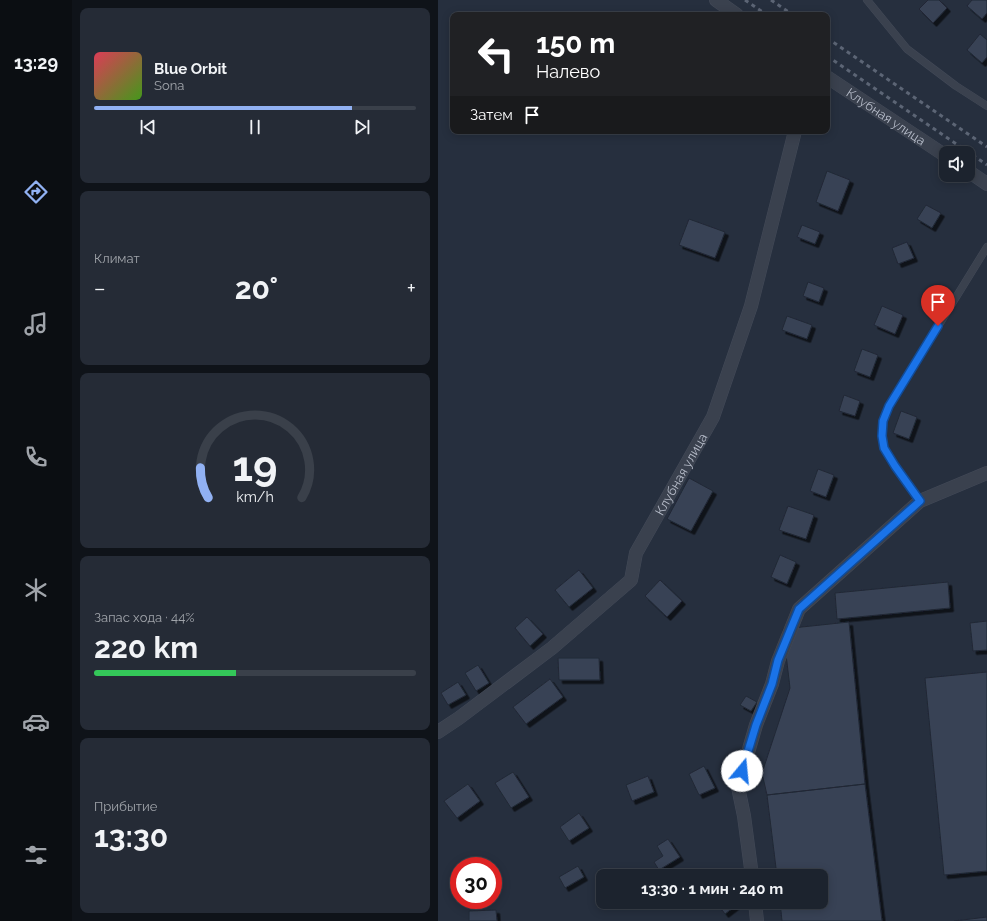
<!DOCTYPE html>
<html lang="ru">
<meta charset="utf-8">
<style>
:root{--surface:#1c232e;--page:#252b36;--text:#f1f3f6;--muted:#a0a4aa;--line:#3a404a;--accent:#91b1f3}
body{margin:0;font-family:Raleway,sans-serif;background:var(--page);color:var(--text);height:100vh;display:flex;flex-direction:column;font-size:15px;white-space:nowrap}
*{box-sizing:border-box;margin:0}
p{font-size:13px;color:var(--muted)}
.icon{flex:none;width:22px;height:22px;fill:none;stroke:currentColor;stroke-width:2;stroke-linecap:round;stroke-linejoin:round}
.map{position:relative;flex:1;overflow:hidden}
.side{display:flex;flex-direction:column;gap:8px;padding:8px;background:#0f1319;width:366px}
.side>*{flex:none}
.guide{position:absolute;left:12px;top:12px;width:380px;height:122px;border-radius:8px;box-shadow:0 2px 10px #0003,0 0 0 1px var(--line);background:#202124;color:#fff;overflow:hidden}
.controls{position:absolute;left:501px;top:146px;display:grid;gap:8px}
.controls a{display:grid;place-items:center;width:36px;height:36px;border-radius:8px;background:var(--surface);box-shadow:0 2px 10px #0003,0 0 0 1px var(--line);font-size:20px}
.speed{position:absolute;left:12px;top:857px;display:flex;gap:8px;font-size:20px;font-weight:700;text-align:center}
.speed>*{display:grid;place-content:center;width:52px;height:52px;border-radius:50%;background:var(--surface);box-shadow:0 2px 10px #0003,0 0 0 1px var(--line);line-height:1}
.speed .limit{border:6px solid #d22;background:#fff;color:#111}
.pin{position:absolute;display:grid;place-items:center;width:34px;height:34px;color:#fff;margin:-41px -17px;border-radius:50% 50% 50% 0;rotate:-45deg;box-shadow:0 0 4px #0007}
.pin .icon{rotate:45deg}
.me{position:absolute;width:44px;margin:-22px;rotate:17deg;stroke-linejoin:round;filter:drop-shadow(0 0 3px #0008)}
.turn{display:flex;align-items:center;gap:14px;height:84px;padding:0 20px;font-size:18px}
.turn .icon{width:52px;height:52px;stroke-width:2.5}
.turn b{display:block;font-size:28px;line-height:34px}
.then{display:flex;align-items:center;height:38px;padding:0 20px;background:#0003;gap:8px;font-size:15px}
.big{font-size:30px;font-weight:700;line-height:1.1}
.side .card{flex:1;display:flex;flex-direction:column;justify-content:center;gap:6px;min-width:0;padding:0 14px;border-radius:8px;background:var(--page)}
.side .dial{align-items:center;gap:0}
.dial svg{height:104px;overflow:visible;fill:none;stroke:var(--line);stroke-width:7;stroke-linecap:round;text-anchor:middle}
.dial text{fill:var(--text);stroke:none}
.song{display:flex;align-items:center;gap:12px}
.cover{width:48px;height:48px;border-radius:6px;background:linear-gradient(135deg,hsl(350 70% 55%),hsl(100 70% 35%))}
.played{height:4px;border-radius:2px;background:linear-gradient(90deg,var(--accent) 80%,var(--line) 80%)}
.keys{display:flex;justify-content:space-around;direction:ltr}
.heat{display:flex;justify-content:space-between;align-items:center;font-size:22px;direction:ltr}
.charge{height:6px;border-radius:3px;background:linear-gradient(90deg,#34c759 44%,var(--line) 0)}
.trip{position:absolute;left:158px;top:869px;width:232px;height:40px;border-radius:8px;background:var(--surface);box-shadow:0 2px 10px #0003,0 0 0 1px var(--line);font-weight:700;line-height:40px;text-align:center}
main{display:flex;flex:1;min-height:0}
.dock{display:flex;flex-direction:column;width:72px;justify-content:space-around;align-items:center;background:#0b0e12;color:var(--muted)}
.dock .icon{width:28px;height:28px}
.dock .on{color:var(--accent)}
.dock b{font-size:18px;color:var(--text)}
.map>svg:first-child{display:block}
</style>
<main>
<nav class="dock">
<b>13:29</b>
<svg class="icon on" aria-label="directions" viewBox="0 0 24 24"><path d="M12 3l9 9-9 9-9-9zM9 14v-3h6M13 9l2 2-2 2"/></svg>
<svg class="icon" aria-label="music" viewBox="0 0 24 24"><path d="M9 18V5l10-2v13"/><circle cx="6" cy="18" r="3"/><circle cx="16" cy="16" r="3"/></svg>
<svg class="icon" aria-label="phone" viewBox="0 0 24 24"><path d="M5 4h4l2 5-3 2q2 4 5 5l2-3 5 2v4C11 20 4 13 5 4z"/></svg>
<svg class="icon" aria-label="climate" viewBox="0 0 24 24"><path d="M12 3v18M4 7l16 10M4 17L20 7"/></svg>
<svg class="icon" aria-label="car" viewBox="0 0 24 24"><path d="M5 17H2v-5l4-1 3-4h7l3 4 3 1v5h-3M9 17h6M6 11h13"/><circle cx="7" cy="17" r="2"/><circle cx="17" cy="17" r="2"/></svg>
<svg class="icon" aria-label="filters" viewBox="0 0 24 24"><path d="M4 7h16M4 17h16"/><circle cx="9" cy="7" r="2"/><circle cx="15" cy="17" r="2"/></svg>
</nav>
<section class="side">
<div class="card">
<div class="song"><i class="cover"></i><div><b>Blue Orbit</b><p>Sona</p></div></div>
<div class="played"></div>
<div class="keys"><svg class="icon" aria-label="previous" viewBox="0 0 24 24"><path d="M18 5L8 12l10 7zM5 5v14"/></svg><svg class="icon" aria-label="pause" viewBox="0 0 24 24"><path d="M8 5v14M16 5v14"/></svg><svg class="icon" aria-label="next" viewBox="0 0 24 24"><path d="M6 5l10 7-10 7zM19 5v14"/></svg></div>
</div>
<div class="card"><p>Климат</p>
<div class="heat"><a>−</a><b class="big">20°</b><a>+</a></div>
</div>
<div class="card dial"><svg viewBox="0 0 100 80">
<path d="M14 69A42 42 0 1 1 86 69"/>
<path d="M14 69A42 42 0 0 1 8 46" stroke="#91b1f3"/>
<text x="50" y="56" font-size="32" font-weight="700">19</text>
<text x="50" y="72" font-size="11">km/h</text>
</svg></div>
<div class="card"><p>Запас хода · 44%</p><b class="big">220 km</b><div class="charge"></div></div>
<div class="card"><p>Прибытие</p><b class="big">13:30</b></div>
</section>
<div class="map">
<svg width="549" height="921" viewBox="0 0 549 921">
<defs>
<filter id="shadow"><feDropShadow dx="3.5" dy="3.5" stdDeviation="0" flood-color="#0009"/></filter>
</defs>
<rect width="100%" height="100%" fill="#262f3e"/>
<path fill="#384354" stroke="#212836" filter="url(#shadow)" d="M 490,0 L 501,0 L 509,8 L 495,23 L 481,9 Z
M 534,0 L 549,0 L 549,13 L 544,19 L 529,6 Z
M 542,34 L 549,40 L 549,57 L 544,63 L 529,50 Z
M 389,171 L 412,180 L 400,211 L 378,202 Z
M 488,205 L 503,213 L 494,228 L 479,219 Z
M 251,219 L 287,232 L 277,258 L 241,245 Z
M 364,225 L 382,232 L 377,244 L 359,237 Z
M 469,242 L 476,258 L 460,264 L 454,248 Z
M 370,282 L 386,288 L 381,302 L 365,296 Z
M 444,306 L 465,315 L 457,334 L 436,325 Z
M 349,316 L 374,325 L 369,339 L 344,330 Z
M 424,349 L 440,355 L 432,377 L 416,371 Z
M 406,395 L 422,401 L 417,416 L 401,411 Z
M 463,411 L 479,417 L 471,439 L 455,433 Z
M 380,469 L 396,475 L 388,497 L 372,491 Z
M 251,478 L 275,491 L 253,531 L 229,519 Z
M 350,506 L 376,515 L 368,539 L 341,530 Z
M 342,555 L 358,562 L 349,584 L 333,577 Z
M 141,570 L 155,588 L 131,607 L 117,590 Z
M 222,580 L 244,601 L 229,617 L 207,596 Z
M 510,582 L 512,608 L 399,619 L 397,593 Z
M 89,617 L 105,634 L 92,646 L 77,628 Z
M 549,621 L 549,650 L 535,651 L 532,623 Z
M 411,622 L 427,784 L 329,795 L 324,773 L 352,688 L 345,629 Z
M 120,658 L 161,658 L 162,680 L 121,680 Z
M 40,665 L 51,683 L 38,691 L 27,673 Z
M 549,672 L 549,871 L 506,875 L 487,678 Z
M 112,679 L 125,697 L 88,724 L 75,707 Z
M 20,682 L 28,695 L 10,705 L 3,693 Z
M 308,696 L 319,702 L 313,711 L 302,705 Z
M 266,766 L 277,788 L 261,795 L 251,774 Z
M 75,772 L 91,797 L 73,808 L 57,783 Z
M 210,776 L 216,792 L 194,801 L 188,785 Z
M 30,784 L 42,801 L 19,818 L 6,801 Z
M 427,784 L 444,921 L 344,921 L 342,902 L 383,902 L 383,876 L 339,876 L 329,795 Z
M 141,813 L 151,828 L 131,841 L 122,827 Z
M 230,839 L 242,857 L 221,870 L 216,862 L 225,856 L 219,846 Z
M 140,866 L 146,877 L 127,888 L 121,877 Z
M 278,902 L 299,902 L 300,904 L 287,914 Z
M 58,910 L 59,921 L 31,921 L 31,911 Z
M 549,917 L 549,921 L 516,921 Z"/>
<g fill="none" stroke-linecap="round" stroke-linejoin="round">
<g stroke="#434a58" stroke-width="8">
<path id="service" d="M 429,0 L 469,49 L 518,86 L 549,106
M 482,501 L 457,466 L 446,448 L 444,436 L 445,421 L 451,406 L 549,247"/>
</g>
<g stroke="#434a58" stroke-width="14">
<g id="minor">
<path d="M 278,0 L 299,15"/>
<path id="s1" d="M 389,77 L 508,156"/>
<path d="M 530,171 L 549,184"/>
<path id="s2" d="M 0,732 L 21,718 L 114,648 L 193,580 L 198,553 L 275,417 L 313,306 L 357,131"/>
<path d="M 314,876 L 306,816 L 300,787 L 318,725 L 334,684 L 340,661 L 361,609 L 482,501 L 549,473"/>
<path d="M 317,902 L 319,921"/>
</g>
</g>
<use href="#service" stroke="#3a414e" stroke-width="7"/>
<use href="#minor" stroke="#3a414e" stroke-width="13"/>
<path stroke="#5c6575" stroke-width="3" stroke-dasharray="4 4" stroke-linecap="butt" d="M 307,0 L 329,15
M 333,0 L 355,15
M 389,38 L 549,147
M 389,56 L 549,165"/>
</g>
<g fill="none" stroke-linecap="round" stroke-linejoin="round">
<g stroke="#114b97" stroke-width="10">
<path id="route" d="M 304,771 L 318,725 L 334,684 L 340,660 L 361,609 L 482,501 L 457,466 L 446,448 L 444,436 L 445,421 L 451,406 L 500,326"/>
</g>
<use href="#route" stroke="#1a73e8" stroke-width="7"/>
</g>
<g text-anchor="middle" dominant-baseline="central" stroke-width="4" stroke-linejoin="round" paint-order="stroke">
<g font-size="13" fill="#b6bcc9" stroke="#1f2634">
<text stroke="none"><textPath href="#s1" startOffset="71">Клубная улица</textPath></text>
<text stroke="none"><textPath href="#s2" startOffset="364">Клубная улица</textPath></text>
</g>
</g>
</svg>
<div class="controls">
<a><svg class="icon" aria-label="sound" viewBox="0 0 24 24"><path d="M4 9h4l5-4v14l-5-4H4zM17 9q2 3 0 6"/></svg></a>
</div>
<div class="speed"><div class="limit">30</div></div>
<div class="pin" style="left:500px;top:326px;background:#d93025"><svg class="icon" aria-label="arrive" viewBox="0 0 24 24"><path d="M6 21V4h12l-3 4 3 4H6"/></svg></div>
<svg class="me" style="left:304px;top:771px" viewBox="-20 -20 40 40"><circle r="19" fill="#fff"/><path d="M0-13L10 11 0 6-10 11z" fill="#1a73e8"/></svg>
<div class="trip">13:30 · 1 мин · 240 m</div>
<div class="guide">
<div class="turn"><svg class="icon" aria-label="left" viewBox="0 0 24 24"><path d="M17 20v-9H6M10 6l-5 5 5 5"/></svg><div><b>150 m</b>Налево</div></div>
<div class="then">Затем<svg class="icon" aria-label="arrive" viewBox="0 0 24 24"><path d="M6 21V4h12l-3 4 3 4H6"/></svg></div>
</div>
</div>
</main>
